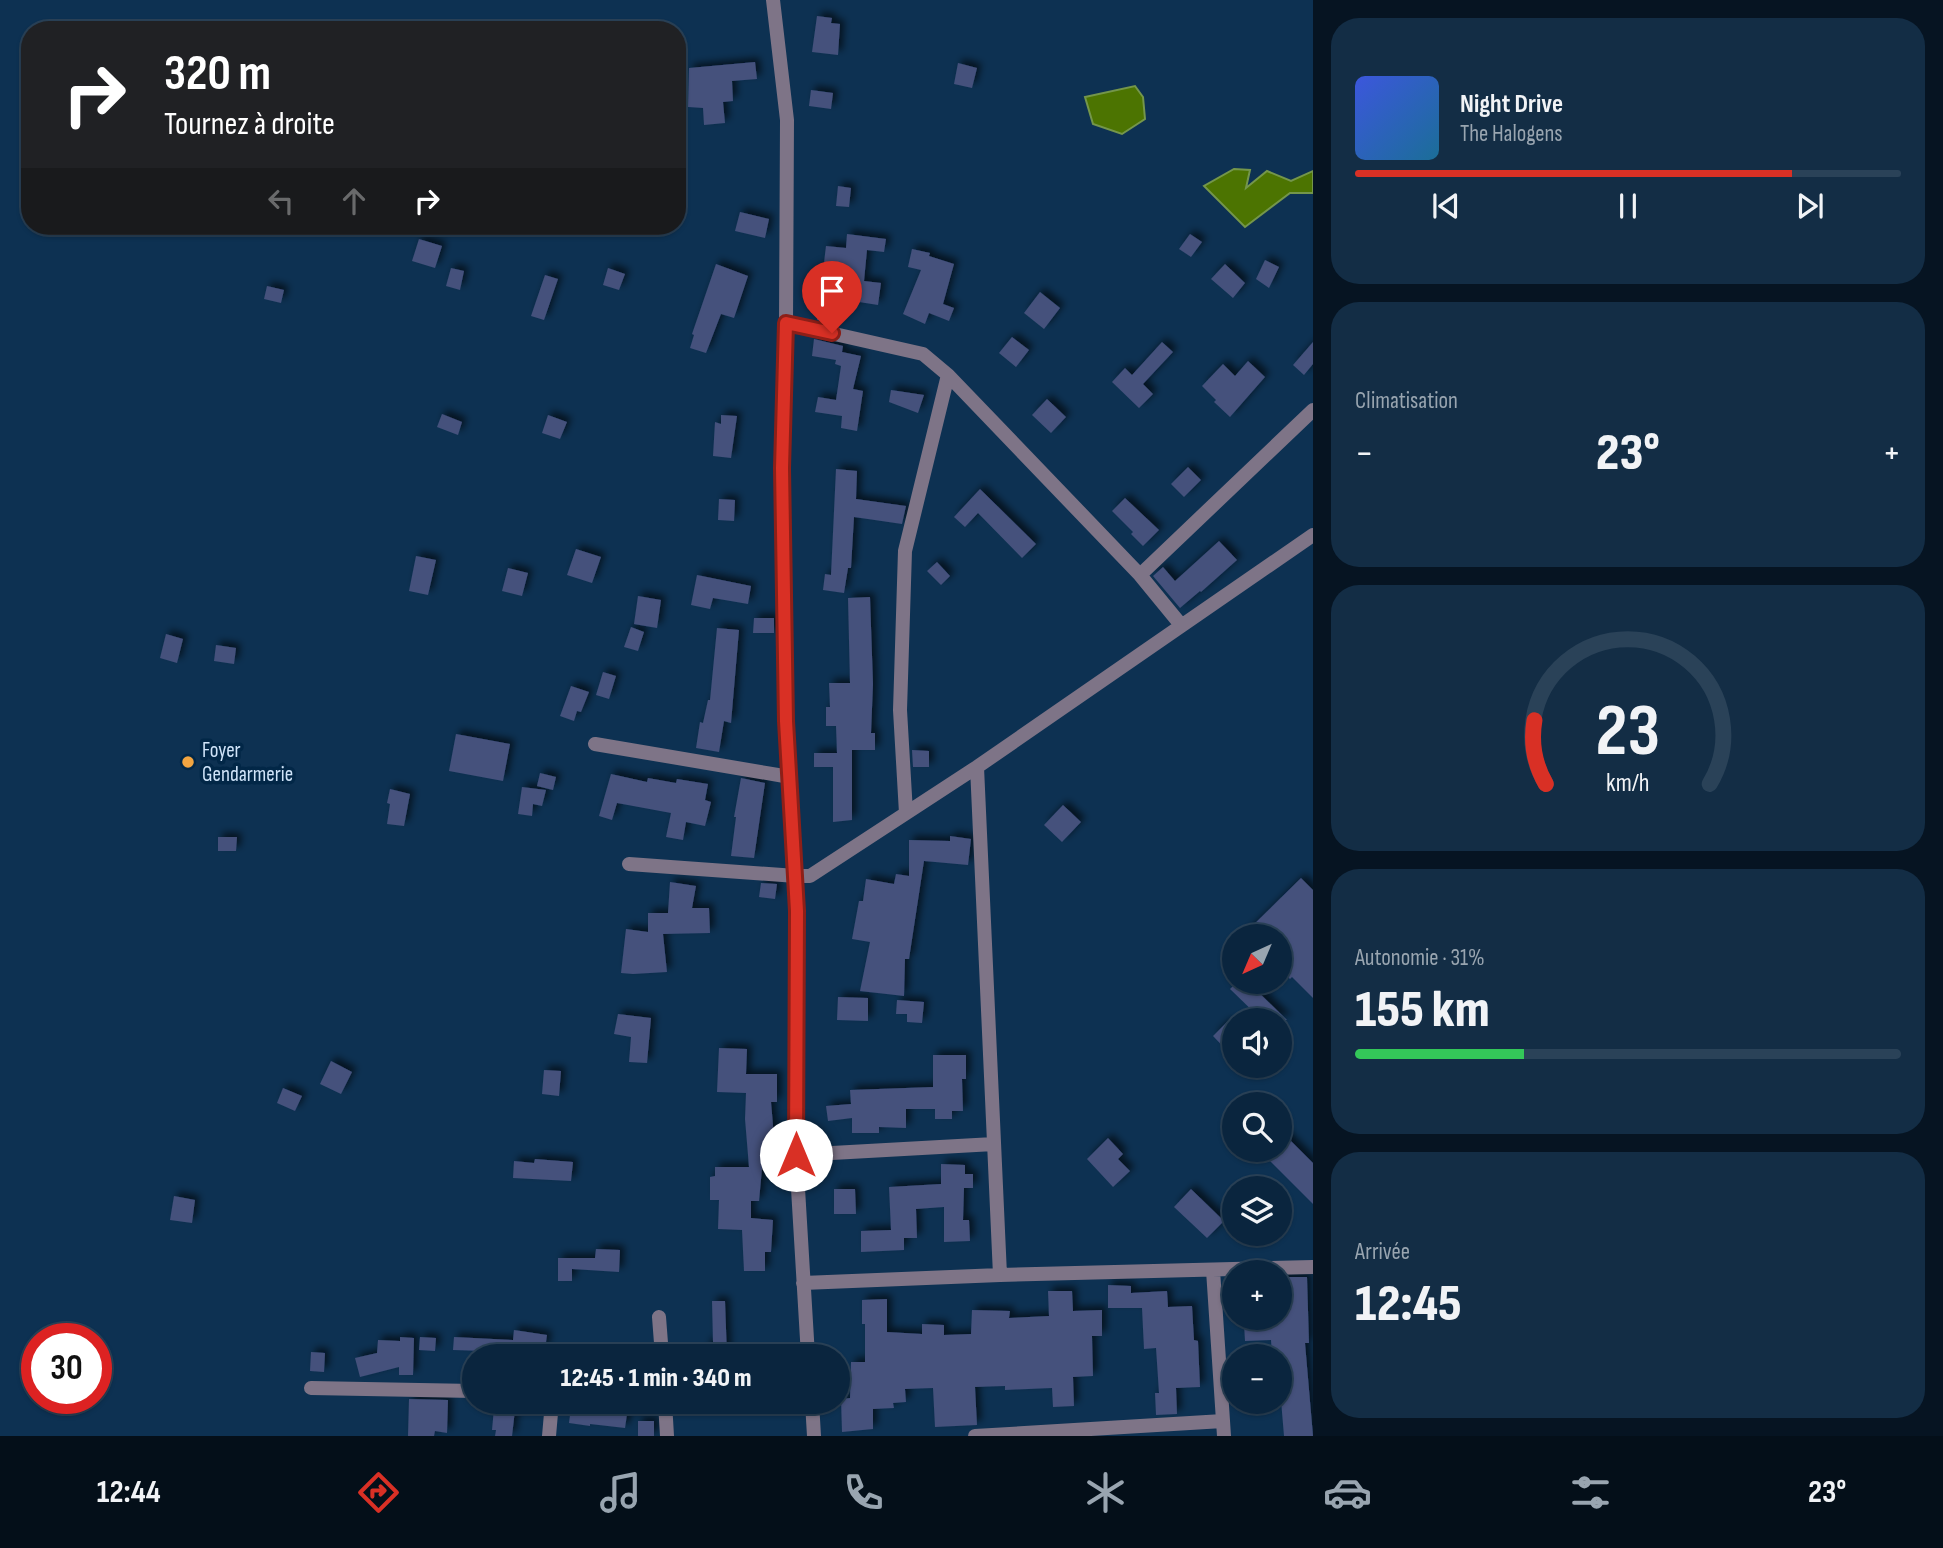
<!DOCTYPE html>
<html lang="fr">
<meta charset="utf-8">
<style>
:root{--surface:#0a253e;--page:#132d45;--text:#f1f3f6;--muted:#99a5b0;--line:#2a4258;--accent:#d93025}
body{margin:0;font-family:"Sofia Sans Condensed",sans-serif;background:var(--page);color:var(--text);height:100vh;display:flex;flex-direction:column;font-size:26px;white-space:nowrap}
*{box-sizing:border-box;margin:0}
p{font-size:23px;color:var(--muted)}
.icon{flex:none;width:38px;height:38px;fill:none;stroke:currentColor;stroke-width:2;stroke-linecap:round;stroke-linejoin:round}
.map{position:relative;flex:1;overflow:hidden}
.side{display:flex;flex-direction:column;gap:18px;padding:18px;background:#061422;width:630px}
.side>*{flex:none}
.guide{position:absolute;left:21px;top:21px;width:665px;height:214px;border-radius:28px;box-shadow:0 2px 5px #0004,0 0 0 2px var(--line);background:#202124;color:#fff;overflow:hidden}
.needle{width:46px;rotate:224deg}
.tools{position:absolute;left:1222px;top:924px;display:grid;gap:14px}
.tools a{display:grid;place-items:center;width:70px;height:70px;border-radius:50%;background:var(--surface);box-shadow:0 2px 5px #0004,0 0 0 2px var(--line);font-size:35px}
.speed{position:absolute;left:21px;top:1323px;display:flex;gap:14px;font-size:35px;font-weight:700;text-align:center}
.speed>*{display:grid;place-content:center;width:91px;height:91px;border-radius:50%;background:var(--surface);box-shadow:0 2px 5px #0004,0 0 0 2px var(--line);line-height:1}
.speed .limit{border:10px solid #d22;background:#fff;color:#111}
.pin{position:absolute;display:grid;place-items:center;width:60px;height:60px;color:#fff;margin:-72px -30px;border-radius:50% 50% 50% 0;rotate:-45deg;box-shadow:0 0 7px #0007}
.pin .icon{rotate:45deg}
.me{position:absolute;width:77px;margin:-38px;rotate:0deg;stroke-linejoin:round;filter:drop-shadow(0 0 5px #0008)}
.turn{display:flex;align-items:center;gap:24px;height:147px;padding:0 28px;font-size:32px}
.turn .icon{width:91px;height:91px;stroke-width:2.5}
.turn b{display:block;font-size:49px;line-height:60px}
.lanes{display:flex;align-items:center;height:66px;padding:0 28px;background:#0003;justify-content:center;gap:35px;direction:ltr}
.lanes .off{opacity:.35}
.big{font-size:52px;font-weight:800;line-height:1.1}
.side .card{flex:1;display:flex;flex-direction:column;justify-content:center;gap:10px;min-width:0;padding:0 24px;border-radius:28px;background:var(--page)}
.side .dial{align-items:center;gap:0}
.dial svg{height:182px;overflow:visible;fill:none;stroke:var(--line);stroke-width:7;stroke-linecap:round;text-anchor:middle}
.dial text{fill:var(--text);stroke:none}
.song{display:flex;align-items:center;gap:21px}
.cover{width:84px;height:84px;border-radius:10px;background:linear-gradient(135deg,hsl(230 70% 55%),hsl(200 70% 35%))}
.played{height:7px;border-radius:4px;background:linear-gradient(90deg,var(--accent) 80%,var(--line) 80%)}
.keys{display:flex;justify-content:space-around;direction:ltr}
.heat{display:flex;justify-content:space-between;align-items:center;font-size:38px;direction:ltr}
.charge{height:10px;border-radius:5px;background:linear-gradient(90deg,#34c759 31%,var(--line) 0)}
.trip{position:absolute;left:462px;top:1344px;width:388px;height:70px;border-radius:35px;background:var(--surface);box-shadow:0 2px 5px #0004,0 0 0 2px var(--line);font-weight:800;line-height:70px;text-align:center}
.tabs{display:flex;height:112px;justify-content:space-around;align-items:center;background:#040f19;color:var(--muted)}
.tabs .icon{width:49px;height:49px}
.tabs .on{color:var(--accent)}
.tabs b{font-size:32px;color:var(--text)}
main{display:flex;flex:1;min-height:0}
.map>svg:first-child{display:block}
</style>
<main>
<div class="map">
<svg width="1313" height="1436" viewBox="0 0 1313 1436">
<defs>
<filter id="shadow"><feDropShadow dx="4.5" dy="-4.5" stdDeviation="3.5" flood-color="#0009"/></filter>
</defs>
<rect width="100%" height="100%" fill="#0d3152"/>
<path fill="#4c7401" stroke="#74964b" stroke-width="2" d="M 1135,86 L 1143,97 L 1145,119 L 1122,134 L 1093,124 L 1085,97 Z
M 1234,169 L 1250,170 L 1246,188 L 1267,171 L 1291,181 L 1313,171 L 1313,193 L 1290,193 L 1245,227 L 1204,186 Z"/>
<path fill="#44517c" filter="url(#shadow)" d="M 817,16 L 832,18 L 831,23 L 840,24 L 838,55 L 812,52 Z
M 755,62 L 757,79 L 732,81 L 733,101 L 723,102 L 725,123 L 704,125 L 703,108 L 688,107 L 689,68 Z
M 958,63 L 977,68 L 972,88 L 954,84 Z
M 811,90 L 833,93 L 831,109 L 809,106 Z
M 838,186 L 851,188 L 849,207 L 836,206 Z
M 740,212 L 769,219 L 765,238 L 735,231 Z
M 847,234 L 886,239 L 884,252 L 867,250 L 864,281 L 881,283 L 878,305 L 859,302 L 858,305 L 841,302 L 836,324 L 817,320 L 826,246 L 846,248 Z
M 1190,234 L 1202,242 L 1191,257 L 1179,249 Z
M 419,239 L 442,246 L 435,268 L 412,261 Z
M 912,249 L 930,253 L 929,256 L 954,264 L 943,304 L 954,308 L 949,321 L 929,313 L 925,324 L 903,314 L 921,270 L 908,267 Z
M 1265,260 L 1279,267 L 1269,288 L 1256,279 Z
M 716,264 L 748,276 L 734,318 L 721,314 L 706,353 L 690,348 L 694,335 L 692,334 Z
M 1225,264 L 1245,283 L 1233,298 L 1211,279 Z
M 451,268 L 464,271 L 460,290 L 446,286 Z
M 608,268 L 625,274 L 619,290 L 603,285 Z
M 545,275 L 558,279 L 544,320 L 531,316 Z
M 267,286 L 284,290 L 281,303 L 264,299 Z
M 1040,292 L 1060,308 L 1044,329 L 1024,313 Z
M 1012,337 L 1029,350 L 1016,367 L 999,353 Z
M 814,339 L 843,346 L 842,352 L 861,356 L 853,389 L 863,391 L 857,431 L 841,428 L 842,416 L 815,412 L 818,397 L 836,400 L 841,366 L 835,364 L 836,360 L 812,356 Z
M 1162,342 L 1173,352 L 1143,384 L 1153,394 L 1139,408 L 1112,382 L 1125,368 L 1132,375 Z
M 1313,342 L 1313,364 L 1304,375 L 1293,365 Z
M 1248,361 L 1265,377 L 1230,417 L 1214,402 L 1216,400 L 1202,386 L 1223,364 L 1235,376 Z
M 891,390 L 924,395 L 918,413 L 889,402 Z
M 1047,399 L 1066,417 L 1051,433 L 1032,415 Z
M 442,414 L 462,422 L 458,435 L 437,427 Z
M 548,415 L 567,422 L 560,439 L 542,433 Z
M 721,415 L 737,416 L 731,458 L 713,456 L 715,422 L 721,424 Z
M 1188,467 L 1201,480 L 1184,497 L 1171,484 Z
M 836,469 L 857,471 L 856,499 L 906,506 L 902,524 L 854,517 L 851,568 L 848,568 L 844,593 L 823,590 L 825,574 L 831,575 Z
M 980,489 L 1036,544 L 1022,558 L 978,513 L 965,527 L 954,517 Z
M 1125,498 L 1159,530 L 1143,546 L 1131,534 L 1133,532 L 1112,511 Z
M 719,499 L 735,500 L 734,521 L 718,520 Z
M 1219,541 L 1237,560 L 1201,592 L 1200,591 L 1180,608 L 1153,576 L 1163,567 L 1175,581 Z
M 576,549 L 601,557 L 592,583 L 567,575 Z
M 416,556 L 436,560 L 428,595 L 409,591 Z
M 937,562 L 950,576 L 941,585 L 927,571 Z
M 508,568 L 528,573 L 522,596 L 502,591 Z
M 697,575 L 751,586 L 748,604 L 713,598 L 710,609 L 691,605 Z
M 638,596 L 661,600 L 657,628 L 634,624 Z
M 870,597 L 873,684 L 871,733 L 875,733 L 875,750 L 852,750 L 852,820 L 833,822 L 833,767 L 814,767 L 814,753 L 837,753 L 836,726 L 826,726 L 826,707 L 830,707 L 829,683 L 850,683 L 848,598 Z
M 754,618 L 774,618 L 774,633 L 753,633 Z
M 631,627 L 644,632 L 638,651 L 624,647 Z
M 717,628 L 739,630 L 731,723 L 724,721 L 719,752 L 696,748 L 700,722 L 703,723 L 708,700 L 710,700 Z
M 166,634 L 183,639 L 177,663 L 160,658 Z
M 216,645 L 236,648 L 234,664 L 214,661 Z
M 603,672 L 616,676 L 609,699 L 596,695 Z
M 571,686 L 589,692 L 581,712 L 577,711 L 574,721 L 560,716 Z
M 456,734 L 510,744 L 503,781 L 449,771 Z
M 912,750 L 929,751 L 929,767 L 913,767 Z
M 540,773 L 556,777 L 553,790 L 537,786 Z
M 611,774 L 647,782 L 648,778 L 676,783 L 677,779 L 708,784 L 705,800 L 711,802 L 705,826 L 686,822 L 683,840 L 666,837 L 671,813 L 617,803 L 612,820 L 599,816 Z
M 741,778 L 765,783 L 754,858 L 731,856 L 736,817 L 734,817 Z
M 522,787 L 546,790 L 542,806 L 533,804 L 532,816 L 518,814 Z
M 390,789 L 410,794 L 404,826 L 387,824 L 390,804 L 387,803 Z
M 1063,805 L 1081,822 L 1062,842 L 1044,825 Z
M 950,836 L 971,839 L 968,865 L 924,861 L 909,959 L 905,959 L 904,996 L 860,991 L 870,942 L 852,939 L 859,901 L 863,901 L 866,879 L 894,884 L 896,874 L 909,876 L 909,840 L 950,841 Z
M 218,837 L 237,837 L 236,851 L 218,851 Z
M 1301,878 L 1313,890 L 1313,998 L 1292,977 L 1290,979 L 1279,968 L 1279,936 L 1242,936 Z
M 670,882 L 696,886 L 692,908 L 709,908 L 710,933 L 663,934 L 667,972 L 633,974 L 621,973 L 626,929 L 648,932 L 648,913 L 668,913 Z
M 761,883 L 777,884 L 775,899 L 759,897 Z
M 1237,982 L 1248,982 L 1287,1020 L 1262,1020 L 1230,989 Z
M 838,997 L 868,998 L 868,1021 L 837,1020 Z
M 897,1000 L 924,1002 L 922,1023 L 907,1022 L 907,1014 L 896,1014 Z
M 618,1014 L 651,1018 L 647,1063 L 629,1062 L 631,1037 L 614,1034 Z
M 1227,1022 L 1234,1029 L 1234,1058 L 1213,1036 Z
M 719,1048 L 747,1049 L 746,1074 L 777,1074 L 777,1102 L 771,1102 L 775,1148 L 771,1148 L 772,1158 L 763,1158 L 759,1201 L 751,1201 L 751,1196 L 751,1218 L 773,1220 L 771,1252 L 765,1252 L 765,1271 L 744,1271 L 742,1230 L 718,1229 L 719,1200 L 710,1200 L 710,1177 L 715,1176 L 715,1167 L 749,1167 L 745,1119 L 746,1093 L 717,1092 Z
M 933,1055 L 966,1055 L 966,1079 L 962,1079 L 963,1111 L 952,1111 L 952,1119 L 935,1119 L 935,1109 L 906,1109 L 906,1128 L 879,1127 L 879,1133 L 852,1133 L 852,1118 L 828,1121 L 826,1106 L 851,1104 L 850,1090 L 933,1087 Z
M 331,1061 L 352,1072 L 341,1094 L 320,1084 Z
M 544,1070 L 561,1071 L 559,1096 L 542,1094 Z
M 283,1088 L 302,1096 L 295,1111 L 277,1103 Z
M 1279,1129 L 1313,1163 L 1313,1204 L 1259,1150 L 1279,1150 Z
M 1108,1138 L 1123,1154 L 1118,1159 L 1130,1171 L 1113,1187 L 1087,1159 Z
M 535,1159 L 573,1162 L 571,1181 L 513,1178 L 514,1161 L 534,1163 Z
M 941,1164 L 965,1165 L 965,1174 L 973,1174 L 973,1188 L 964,1188 L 963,1220 L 969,1220 L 970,1241 L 944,1242 L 944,1207 L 916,1209 L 917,1238 L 904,1238 L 904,1250 L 861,1252 L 861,1231 L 891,1230 L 889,1187 L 941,1184 Z
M 834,1189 L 855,1189 L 856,1214 L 834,1214 Z
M 1191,1189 L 1224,1221 L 1207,1238 L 1174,1207 Z
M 174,1196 L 195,1200 L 192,1223 L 170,1220 Z
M 596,1249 L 620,1250 L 619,1272 L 572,1269 L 572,1281 L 558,1281 L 558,1258 L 595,1258 Z
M 1279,1277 L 1307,1277 L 1309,1343 L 1305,1343 L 1313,1436 L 1284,1436 L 1281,1400 L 1280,1400 L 1279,1356 L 1272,1356 L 1271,1340 L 1245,1341 L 1244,1324 L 1279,1322 Z
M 1108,1285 L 1131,1286 L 1131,1293 L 1167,1291 L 1168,1307 L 1192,1306 L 1194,1340 L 1198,1341 L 1200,1387 L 1176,1388 L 1177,1414 L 1156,1415 L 1155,1393 L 1159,1393 L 1156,1348 L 1144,1349 L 1142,1308 L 1108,1308 Z
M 1048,1291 L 1072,1291 L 1073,1311 L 1102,1310 L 1102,1336 L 1092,1336 L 1093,1376 L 1073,1377 L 1074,1406 L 1053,1407 L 1052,1388 L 1005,1390 L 1005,1386 L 975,1387 L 977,1425 L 935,1427 L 933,1388 L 905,1389 L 906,1402 L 893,1403 L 894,1408 L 873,1409 L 873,1429 L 842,1432 L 841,1399 L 850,1398 L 851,1362 L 865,1362 L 865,1324 L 862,1324 L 862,1300 L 887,1299 L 887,1332 L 922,1334 L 922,1324 L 944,1325 L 944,1335 L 971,1334 L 972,1310 L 1010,1311 L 1009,1318 L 1049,1316 Z
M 712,1301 L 725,1301 L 727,1356 L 707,1356 L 706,1343 L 713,1342 Z
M 514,1330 L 547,1335 L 545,1349 L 533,1347 L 533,1356 L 483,1356 L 483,1351 L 453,1350 L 454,1337 L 513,1340 Z
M 400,1337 L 414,1338 L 413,1375 L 399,1375 L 399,1367 L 360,1377 L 355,1358 L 377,1353 L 378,1340 L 400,1341 Z
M 420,1337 L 436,1338 L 435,1351 L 419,1350 Z
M 311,1352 L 325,1353 L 324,1372 L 310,1371 Z
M 409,1399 L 448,1400 L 447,1433 L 435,1431 L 434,1436 L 408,1436 Z
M 571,1407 L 627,1414 L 625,1428 L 590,1424 L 590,1426 L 569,1423 Z
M 494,1408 L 515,1410 L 512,1436 L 495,1436 L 496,1430 L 492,1430 Z
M 638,1421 L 654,1421 L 654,1436 L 638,1436 Z"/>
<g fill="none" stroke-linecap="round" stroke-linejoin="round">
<path stroke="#7e7487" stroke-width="14" d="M 773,0 L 787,120 L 786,323 L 782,468 L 786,721 L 797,911 L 796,1155 L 808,1356
M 786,323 L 923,354 L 948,375 L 1140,575 L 1181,625
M 1140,575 L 1313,410
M 595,744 L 790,777
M 977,767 L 1000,1275
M 906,813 L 900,710 L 905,551 L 948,375
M 629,864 L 796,876 L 810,876 L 977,767 L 1313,535
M 796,1155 L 994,1144
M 1213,1270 L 1224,1436
M 803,1283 L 1000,1275 L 1313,1267
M 659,1317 L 662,1356
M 311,1388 L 474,1391
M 641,1402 L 665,1403
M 665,1402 L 667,1436
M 812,1402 L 814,1436
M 549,1436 L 552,1402
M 975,1436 L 1223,1421"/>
</g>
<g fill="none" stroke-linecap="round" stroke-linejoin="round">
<g stroke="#8d1f18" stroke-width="18">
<path id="route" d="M 796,1155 L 797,911 L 786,721 L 782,468 L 786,323 L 832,333"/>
</g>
<use href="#route" stroke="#d93025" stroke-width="12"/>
</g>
<circle fill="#f2a541" stroke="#022747" stroke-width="2.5" cx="188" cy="762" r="7"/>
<g text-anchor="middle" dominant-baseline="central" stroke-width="7" stroke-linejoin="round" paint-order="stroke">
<g font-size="21" fill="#d0e4f9" stroke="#022747" text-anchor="start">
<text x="202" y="750">Foyer<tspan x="202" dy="24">Gendarmerie</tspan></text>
</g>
</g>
</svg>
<div class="tools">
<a><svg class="needle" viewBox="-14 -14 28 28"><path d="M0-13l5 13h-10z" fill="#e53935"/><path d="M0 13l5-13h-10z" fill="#99a5b0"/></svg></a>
<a><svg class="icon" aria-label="sound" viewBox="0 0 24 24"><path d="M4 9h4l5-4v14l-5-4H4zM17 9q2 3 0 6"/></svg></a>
<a><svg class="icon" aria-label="search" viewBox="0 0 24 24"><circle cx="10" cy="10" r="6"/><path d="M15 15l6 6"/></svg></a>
<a><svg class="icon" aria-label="layers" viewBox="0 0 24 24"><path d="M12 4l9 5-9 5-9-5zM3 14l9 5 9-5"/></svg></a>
<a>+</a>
<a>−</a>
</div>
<div class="speed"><div class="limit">30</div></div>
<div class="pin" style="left:832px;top:333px;background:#d93025"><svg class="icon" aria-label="arrive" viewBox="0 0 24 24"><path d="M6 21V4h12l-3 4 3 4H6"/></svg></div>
<svg class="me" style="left:796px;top:1155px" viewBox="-20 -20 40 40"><circle r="19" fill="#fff"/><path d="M0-13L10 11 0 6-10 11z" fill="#d93025"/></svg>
<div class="trip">12:45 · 1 min · 340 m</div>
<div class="guide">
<div class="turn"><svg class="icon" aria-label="right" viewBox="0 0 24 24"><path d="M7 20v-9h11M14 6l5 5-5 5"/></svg><div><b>320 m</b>Tournez à droite</div></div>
<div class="lanes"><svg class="icon off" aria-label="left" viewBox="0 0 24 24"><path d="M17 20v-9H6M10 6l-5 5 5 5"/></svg><svg class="icon off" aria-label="ahead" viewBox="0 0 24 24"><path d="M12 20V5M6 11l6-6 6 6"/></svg><svg class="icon" aria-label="right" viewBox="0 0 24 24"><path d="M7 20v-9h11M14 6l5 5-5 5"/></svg></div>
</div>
</div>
<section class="side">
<div class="card">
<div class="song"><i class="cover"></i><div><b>Night Drive</b><p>The Halogens</p></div></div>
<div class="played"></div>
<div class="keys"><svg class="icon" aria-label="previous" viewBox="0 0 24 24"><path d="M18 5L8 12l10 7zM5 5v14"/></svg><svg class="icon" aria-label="pause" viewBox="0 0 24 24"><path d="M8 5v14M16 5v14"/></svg><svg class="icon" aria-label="next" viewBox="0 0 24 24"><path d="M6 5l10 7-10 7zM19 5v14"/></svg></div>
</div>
<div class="card"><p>Climatisation</p>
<div class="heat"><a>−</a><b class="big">23°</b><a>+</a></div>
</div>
<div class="card dial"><svg viewBox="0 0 100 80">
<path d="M14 69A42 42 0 1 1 86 69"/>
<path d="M14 69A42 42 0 0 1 9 41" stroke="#d93025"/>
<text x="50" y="56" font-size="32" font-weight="700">23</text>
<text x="50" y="72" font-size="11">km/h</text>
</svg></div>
<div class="card"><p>Autonomie · 31%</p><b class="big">155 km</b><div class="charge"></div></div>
<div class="card"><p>Arrivée</p><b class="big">12:45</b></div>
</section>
</main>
<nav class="tabs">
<b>12:44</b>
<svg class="icon on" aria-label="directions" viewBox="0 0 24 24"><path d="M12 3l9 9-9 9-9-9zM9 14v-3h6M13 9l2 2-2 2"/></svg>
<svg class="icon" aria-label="music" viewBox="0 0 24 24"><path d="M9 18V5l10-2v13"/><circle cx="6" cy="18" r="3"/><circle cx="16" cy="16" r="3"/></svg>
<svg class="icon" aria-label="phone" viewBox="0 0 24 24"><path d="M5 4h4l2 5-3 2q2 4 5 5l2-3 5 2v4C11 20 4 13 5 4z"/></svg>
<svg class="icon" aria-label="climate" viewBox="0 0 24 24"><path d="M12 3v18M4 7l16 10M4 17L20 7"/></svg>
<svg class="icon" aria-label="car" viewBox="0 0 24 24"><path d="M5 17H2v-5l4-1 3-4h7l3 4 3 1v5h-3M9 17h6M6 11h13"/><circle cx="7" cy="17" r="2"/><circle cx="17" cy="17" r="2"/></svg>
<svg class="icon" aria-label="filters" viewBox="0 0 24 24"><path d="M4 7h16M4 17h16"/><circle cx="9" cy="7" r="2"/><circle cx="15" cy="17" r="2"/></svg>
<b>23°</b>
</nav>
